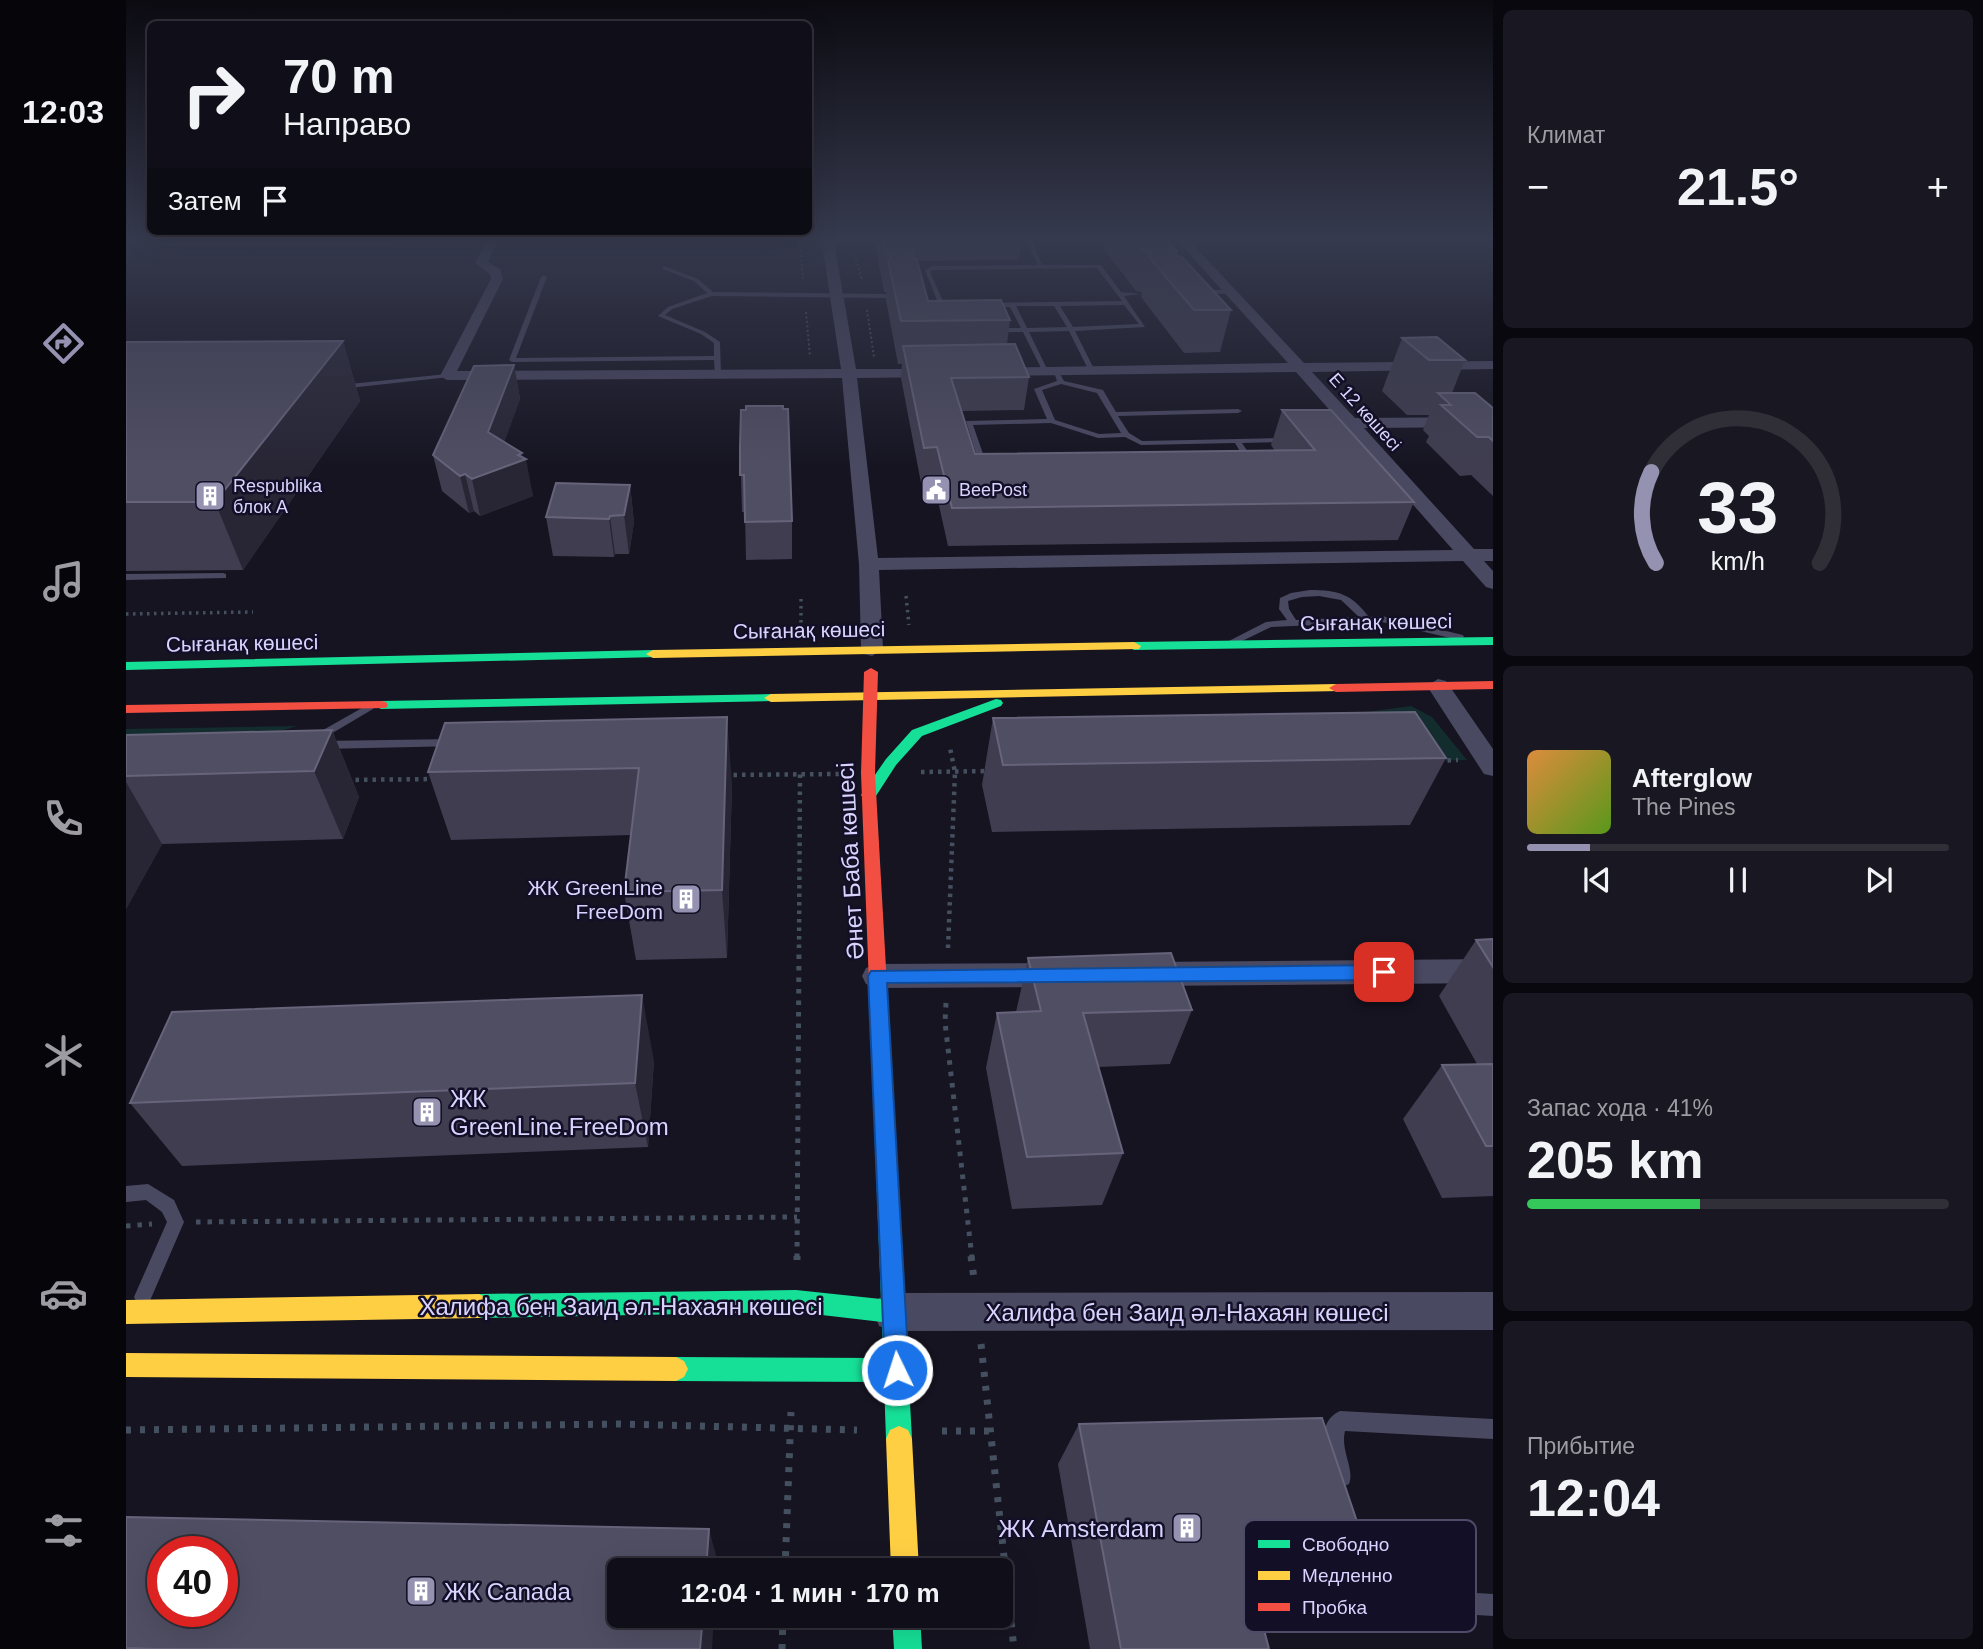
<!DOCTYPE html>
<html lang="ru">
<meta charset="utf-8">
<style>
:root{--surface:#100f19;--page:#191822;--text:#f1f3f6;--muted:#9c9ca2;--line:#302f38;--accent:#9591b1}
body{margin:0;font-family:Helvetica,sans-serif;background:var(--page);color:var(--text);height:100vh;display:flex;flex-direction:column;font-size:26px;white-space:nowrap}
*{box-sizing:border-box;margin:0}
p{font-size:23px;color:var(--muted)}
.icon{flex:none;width:38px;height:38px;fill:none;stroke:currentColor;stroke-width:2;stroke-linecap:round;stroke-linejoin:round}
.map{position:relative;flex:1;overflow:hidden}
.sheet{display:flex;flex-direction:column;gap:10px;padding:10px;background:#09080e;width:490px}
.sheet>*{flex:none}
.hud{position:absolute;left:21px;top:21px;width:665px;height:214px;border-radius:10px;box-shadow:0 7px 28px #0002,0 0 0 2px var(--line);background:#100f19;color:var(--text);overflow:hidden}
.speed{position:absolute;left:21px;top:1536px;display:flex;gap:14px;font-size:35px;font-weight:700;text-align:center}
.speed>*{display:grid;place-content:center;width:91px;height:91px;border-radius:50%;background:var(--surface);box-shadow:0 7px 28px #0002,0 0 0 2px var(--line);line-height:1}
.speed .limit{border:10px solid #d22;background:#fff;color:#111}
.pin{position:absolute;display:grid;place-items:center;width:60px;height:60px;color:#fff;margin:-30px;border-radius:14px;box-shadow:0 4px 10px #0006}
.me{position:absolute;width:77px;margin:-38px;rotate:356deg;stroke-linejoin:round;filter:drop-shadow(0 0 5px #0008)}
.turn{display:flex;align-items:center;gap:24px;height:147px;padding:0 21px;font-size:32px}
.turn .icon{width:91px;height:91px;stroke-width:2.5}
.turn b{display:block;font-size:49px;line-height:60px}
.then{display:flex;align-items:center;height:66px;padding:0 21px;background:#0003;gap:14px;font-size:26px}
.big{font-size:52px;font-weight:700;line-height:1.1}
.sheet .tile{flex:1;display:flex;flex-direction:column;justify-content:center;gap:10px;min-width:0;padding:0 24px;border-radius:10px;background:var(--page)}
.sheet .dial{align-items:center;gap:0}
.dial svg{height:182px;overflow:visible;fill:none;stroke:var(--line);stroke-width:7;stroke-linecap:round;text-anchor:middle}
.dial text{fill:var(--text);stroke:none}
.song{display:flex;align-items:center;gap:21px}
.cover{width:84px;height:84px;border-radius:10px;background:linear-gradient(135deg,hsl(30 70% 55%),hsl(90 70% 35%))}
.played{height:7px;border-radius:4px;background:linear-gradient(90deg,var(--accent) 15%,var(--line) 15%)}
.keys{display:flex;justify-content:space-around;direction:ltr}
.heat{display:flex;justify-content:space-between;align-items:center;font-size:38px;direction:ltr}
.charge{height:10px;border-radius:5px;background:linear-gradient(90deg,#34c759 41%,var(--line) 0)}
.trip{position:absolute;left:481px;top:1558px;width:406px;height:70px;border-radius:10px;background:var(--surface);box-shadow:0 7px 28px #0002,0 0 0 2px var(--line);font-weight:700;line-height:70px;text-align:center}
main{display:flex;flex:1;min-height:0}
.menu{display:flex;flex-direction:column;width:126px;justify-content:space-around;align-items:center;background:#06060a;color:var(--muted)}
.menu .icon{width:49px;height:49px}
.menu .on{color:var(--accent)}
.menu b{font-size:32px;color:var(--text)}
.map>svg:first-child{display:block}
</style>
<main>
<nav class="menu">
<b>12:03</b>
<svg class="icon on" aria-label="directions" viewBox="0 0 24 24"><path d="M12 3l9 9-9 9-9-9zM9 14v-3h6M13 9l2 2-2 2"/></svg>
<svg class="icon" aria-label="music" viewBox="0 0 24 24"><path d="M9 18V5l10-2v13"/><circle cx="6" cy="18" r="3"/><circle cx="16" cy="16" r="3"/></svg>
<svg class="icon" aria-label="phone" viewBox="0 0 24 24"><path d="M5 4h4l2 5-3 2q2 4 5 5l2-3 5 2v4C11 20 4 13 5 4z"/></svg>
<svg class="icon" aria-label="climate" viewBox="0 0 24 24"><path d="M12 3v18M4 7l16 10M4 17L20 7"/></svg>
<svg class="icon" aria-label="car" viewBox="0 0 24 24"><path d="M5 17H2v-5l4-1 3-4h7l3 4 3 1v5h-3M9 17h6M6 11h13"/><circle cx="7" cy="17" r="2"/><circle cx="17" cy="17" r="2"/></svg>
<svg class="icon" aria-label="filters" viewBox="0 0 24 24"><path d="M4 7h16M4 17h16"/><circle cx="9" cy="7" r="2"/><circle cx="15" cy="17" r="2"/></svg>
</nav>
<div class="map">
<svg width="1367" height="1649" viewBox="0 0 1367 1649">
<rect width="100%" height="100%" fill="#161421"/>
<path fill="#132c2d" d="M 1285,706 L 1306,717 L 1341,760 L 1223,763 L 1197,718 Z
M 171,726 L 126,740 L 0,742 L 0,729 Z"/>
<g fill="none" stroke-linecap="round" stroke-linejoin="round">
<path stroke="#44505f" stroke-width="2" stroke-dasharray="2 2.5" stroke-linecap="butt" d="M 673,237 L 677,279
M 729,255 L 736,281
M 741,310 L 748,357
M 680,312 L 684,356"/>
<path stroke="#44505f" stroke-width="3.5" stroke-dasharray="2.5 4.5" stroke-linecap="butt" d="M 780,596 L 783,625
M 675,599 L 675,628
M 0,614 L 127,612"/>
<path stroke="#44505f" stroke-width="4.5" stroke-dasharray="3.5 5" stroke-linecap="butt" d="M 1313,761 L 1332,760
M 795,772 L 864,771
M 599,775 L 713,774
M 221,780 L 311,779
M 673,948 L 674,774
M 822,948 L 829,772 L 824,748"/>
<path stroke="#44505f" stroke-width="5" stroke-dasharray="4.5 7" stroke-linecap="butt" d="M 820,1003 L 819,1022 L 846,1258
M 70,1222 L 671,1217
M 0,1226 L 26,1224
M 671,1258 L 673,947"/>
<path stroke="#44505f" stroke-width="7" stroke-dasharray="5 9" stroke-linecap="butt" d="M 845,1256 L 848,1279
M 671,1260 L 671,1256
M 855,1344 L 888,1649
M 0,1430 L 494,1424 L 731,1430
M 816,1431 L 864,1431
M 659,1570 L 665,1412
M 656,1649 L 657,1615"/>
<path fill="#4a4962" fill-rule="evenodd" d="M 899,237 L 904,237 L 916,265 L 975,265 L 995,292 L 1015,294 L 998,296 L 1019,327 L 949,331 L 969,371 L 968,372 L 963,371 L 943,331 L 903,332 L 922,371 L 917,372 L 897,332 L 867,332 L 864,330 L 867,328 L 895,328 L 884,307 L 863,307 L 860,305 L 863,303 L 996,301 L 971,268 L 807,270 L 804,272 L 823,315 L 820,317 L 817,315 L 799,270 L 806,266 L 912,265 ZM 998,305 L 1013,324 L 947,327 L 934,306 ZM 890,306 L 928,306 L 941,327 L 901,328 Z
M 538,266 L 572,279 L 587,292 L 759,294 L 762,296 L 759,298 L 586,296 L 546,309 L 539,315 L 579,332 L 594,342 L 595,375 L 592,377 L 589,375 L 588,360 L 386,362 L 383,360 L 415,277 L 418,275 L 421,277 L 390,358 L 588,356 L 588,343 L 575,334 L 532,316 L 542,307 L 581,293 L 568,281 L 536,269 Z
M 1073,290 L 1103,290 L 1106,292 L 1103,294 L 1071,293 Z
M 932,373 L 934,374 L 938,381 L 977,390 L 990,412 L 1112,409 L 1116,411 L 1112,413 L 992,416 L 1003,433 L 1016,441 L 1161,438 L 1165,440 L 1161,442 L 1116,443 L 1130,464 L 1126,466 L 1123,466 L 1109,443 L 1015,445 L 999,437 L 972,438 L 925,423 L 847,425 L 862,468 L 855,470 L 840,421 L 921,419 L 908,389 L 931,381 L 929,375 ZM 935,384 L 971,393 L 995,433 L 973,434 L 929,420 L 916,390 Z
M 321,374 L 324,376 L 323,377 L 214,389 L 210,387 L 214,385 Z
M 97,573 L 100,574 L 100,578 L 0,580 L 0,574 Z
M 1184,590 C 1213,590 1225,594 1243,617 L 1256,616 L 1337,635 L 1338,637 L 1333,640 L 1256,622 L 1145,627 L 1110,644 L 1102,644 L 1101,642 L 1140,622 L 1161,620 L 1153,609 L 1154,598 L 1165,593 ZM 1193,596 L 1215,600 L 1233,617 L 1170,620 L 1163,609 L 1162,601 L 1176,597 Z
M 243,704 L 247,705 L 248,707 L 247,709 L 193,741 L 185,741 L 183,738 Z
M 329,739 L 335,743 L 333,746 L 196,749 L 190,745 L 196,741 Z
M 22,1184 L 48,1200 L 58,1222 L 23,1303 L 17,1306 L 11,1303 L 8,1297 L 41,1222 L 36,1212 L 20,1200 L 0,1202 L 0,1186 Z
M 1214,1411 L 1367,1419 L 1367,1439 L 1219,1431 C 1214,1450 1229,1469 1223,1484 L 1216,1487 L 1209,1484 C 1201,1464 1186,1423 1214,1411 Z
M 1237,1534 L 1244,1537 L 1261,1574 L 1286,1589 L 1367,1594 L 1367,1616 L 1283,1611 C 1246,1595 1241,1579 1227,1544 L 1230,1537 Z"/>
<path fill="#4a4962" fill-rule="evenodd" d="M 44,237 L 373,237 L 362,262 L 374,269 L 377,279 L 331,371 L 715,369 L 695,237 L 789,237 L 784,241 L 708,242 L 730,369 L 809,369 L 816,373 L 809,377 L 731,378 L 752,558 L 1327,550 L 1170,372 L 865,376 L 858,372 L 865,368 L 1162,363 L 1048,237 L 1060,237 L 1178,363 L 1367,361 L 1367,369 L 1186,372 L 1229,418 L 1367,417 L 1367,427 L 1238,428 L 1348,549 L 1367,549 L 1367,561 L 1358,561 L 1367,571 L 1367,589 L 1360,587 L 1337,561 L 753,570 L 757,649 L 746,656 L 738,654 L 735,649 L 733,564 L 716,378 L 321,380 L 314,376 L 365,279 L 364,274 L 349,263 L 359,244 L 44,246 L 38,243 Z
M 1312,679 L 1320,681 L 1367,749 L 1367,776 L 1358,774 L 1301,686 Z
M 1367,959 L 1367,983 L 1019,986 L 1008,982 L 1004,974 L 1008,966 L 1019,962 Z
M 932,963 L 943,967 L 947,975 L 943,983 L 932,987 L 751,988 L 740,984 L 736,976 L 740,968 L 751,964 Z
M 1367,1292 L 1367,1330 L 767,1331 L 753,1326 L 748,1312 L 753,1298 L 767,1293 Z"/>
<path fill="#16e098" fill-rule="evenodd" d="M 1367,637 L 1367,645 L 1008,650 L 1001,646 L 1008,642 Z
M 527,650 L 534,654 L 532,657 L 0,670 L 0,662 Z
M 645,694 L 650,695 L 652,698 L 650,701 L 255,709 L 248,705 L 255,701 Z
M 870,699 L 875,700 L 877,703 L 875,706 L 796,736 L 770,765 L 748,799 L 738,799 L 735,795 L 760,759 L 786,730 Z
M 757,1083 L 764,1086 L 767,1092 L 786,1439 L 782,1448 L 773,1452 L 764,1448 L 760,1439 L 758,1382 L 550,1381 L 542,1377 L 538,1369 L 542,1361 L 550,1357 L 757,1358 L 756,1322 L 670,1312 L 353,1318 L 345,1314 L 341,1306 L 345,1298 L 353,1294 L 670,1290 L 755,1299 L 747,1092 L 750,1086 Z
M 766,1615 L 794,1615 L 796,1649 L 768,1649 Z"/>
<path fill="#ffcf43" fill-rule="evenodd" d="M 1008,642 L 1015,646 L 1013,649 L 527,658 L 520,654 L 527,650 Z
M 1210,684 L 1217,688 L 1215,691 L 645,702 L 638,698 L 645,694 Z
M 353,1294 L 361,1298 L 365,1306 L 361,1314 L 353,1318 L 0,1324 L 0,1300 Z
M 0,1353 L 550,1357 L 558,1361 L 562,1369 L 558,1377 L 550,1381 L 0,1377 Z
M 773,1426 L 782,1430 L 786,1439 L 793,1570 L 765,1570 L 760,1439 L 764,1430 Z"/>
<path fill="#f24e42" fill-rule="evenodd" d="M 745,668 L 752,672 L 749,773 L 767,1092 L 764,1098 L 757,1101 L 750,1098 L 747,1092 L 735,773 L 738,672 Z
M 1367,681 L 1367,689 L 1210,692 L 1203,688 L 1210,684 Z
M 255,701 L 260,702 L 262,705 L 260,708 L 0,713 L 0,705 Z"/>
</g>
<path fill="#403d50" d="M 749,237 L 896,237 L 893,260 L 791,261 L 802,301 L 884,320 L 881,344 L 903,377 L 898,410 L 836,411 L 849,454 L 1149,451 L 1145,445 L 1156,410 L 1288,502 L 1272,540 L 822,546 L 808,483 L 795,483 L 775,378 L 776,364 L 772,364 L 760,300 L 760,293 L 758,291 L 749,244 Z
M 981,237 L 1038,237 L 1050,256 L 1105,310 L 1094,352 L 1058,353 L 1015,297 L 1016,292 L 1010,291 L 978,249 Z
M 1276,338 L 1339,360 L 1326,393 L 1367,408 L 1367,496 L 1345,475 L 1334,476 L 1300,442 L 1303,436 L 1297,430 L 1303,415 L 1281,415 L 1256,391 Z
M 217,341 L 234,401 L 117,570 L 0,571 L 0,342 Z
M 388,365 L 394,399 L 378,442 L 397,458 L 407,496 L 354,516 L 348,511 L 343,513 L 316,491 L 307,455 Z
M 614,447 L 666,521 L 666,559 L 620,560 L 619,512 L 616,512 Z
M 504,485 L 508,522 L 503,554 L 489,554 L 488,557 L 427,556 L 420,517 Z
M 867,718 L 1320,758 L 1284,825 L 866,832 L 856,785 Z
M 319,723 L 606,784 L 601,958 L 510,960 L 498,892 L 505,835 L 325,840 L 302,772 Z
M 206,730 L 233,797 L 217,839 L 36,844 L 0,909 L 0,735 Z
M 1367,939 L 1367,1196 L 1316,1198 L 1277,1119 L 1316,1065 L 1351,1064 L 1313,996 L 1350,940 Z
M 902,958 L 1066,1010 L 1044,1064 L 972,1067 L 997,1153 L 976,1205 L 886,1209 L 860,1068 L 871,1013 L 890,1012 Z
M 528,1061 L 522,1147 L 56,1166 L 4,1103 Z
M 953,1424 L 1244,1560 L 1198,1591 L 1129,1594 L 1143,1649 L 964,1649 L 932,1464 Z"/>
<path fill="#282635" d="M 217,341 L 234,401 L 117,570 L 89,502 Z
M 388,365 L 394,399 L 369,468 L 362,432 Z
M 396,453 L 397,460 L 400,459 L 407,496 L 354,516 L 346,479 Z
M 339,474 L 348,511 L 343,513 L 334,476 Z
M 504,485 L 508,522 L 503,554 L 498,515 Z
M 484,516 L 489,554 L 488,557 L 483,519 Z
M 601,717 L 606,784 L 601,958 L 596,890 Z
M 206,730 L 233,797 L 217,839 L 188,771 Z
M 0,782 L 36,844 L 0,909 Z
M 516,995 L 528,1061 L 522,1147 L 509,1083 Z
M 583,1529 L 592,1563 L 591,1570 L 580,1570 Z
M 577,1615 L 588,1615 L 586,1649 L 574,1649 Z"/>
<path fill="#504e63" stroke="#66637b" stroke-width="2" fill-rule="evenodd" d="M 756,237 L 784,237 L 788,251 L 784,256 L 791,260 L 802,301 L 875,300 L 884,320 L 775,321 L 762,261 L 766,256 L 760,252 Z
M 1006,237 L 1038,237 L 1051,251 L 1050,256 L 1056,257 L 1105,310 L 1068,310 L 1023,257 L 1025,253 L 1018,252 Z
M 1311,337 L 1339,360 L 1303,360 L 1276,338 Z
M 217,341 L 89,502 L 0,502 L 0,342 Z
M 889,344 L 903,377 L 825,378 L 849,454 L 1189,450 L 1156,410 L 1205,410 L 1288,502 L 826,508 L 811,447 L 798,448 L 777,346 Z
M 388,365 L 362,432 L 396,453 L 392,455 L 400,459 L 346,479 L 339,474 L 334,476 L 307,455 L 348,366 Z
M 1312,393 L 1349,393 L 1367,408 L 1367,441 L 1363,437 L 1351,437 L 1315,405 L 1325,405 Z
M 620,406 L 657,406 L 657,409 L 662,409 L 666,521 L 619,522 L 618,475 L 614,475 L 614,447 L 615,410 L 620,410 Z
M 430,483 L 504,485 L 498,515 L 484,516 L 483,519 L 420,517 Z
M 1289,712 L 1320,758 L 877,765 L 867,718 Z
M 601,717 L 596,890 L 498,892 L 513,768 L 302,772 L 319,723 Z
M 206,730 L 188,771 L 0,776 L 0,735 Z
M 1367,939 L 1367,967 L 1350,940 Z
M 1045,953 L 1066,1010 L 957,1013 L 997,1153 L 901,1157 L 871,1013 L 915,1011 L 902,958 Z
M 516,995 L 509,1083 L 4,1103 L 46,1012 Z
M 1367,1064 L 1367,1146 L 1360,1146 L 1316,1065 Z
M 1196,1418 L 1244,1560 L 1121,1564 L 1143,1649 L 995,1649 L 953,1424 Z
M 0,1517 L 583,1529 L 580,1570 L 494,1570 L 494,1615 L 577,1615 L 574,1649 L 29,1649 L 0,1648 ZM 37,1552 L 96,1552 L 96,1612 L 37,1612 Z"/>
<linearGradient id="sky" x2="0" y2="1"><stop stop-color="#0c0b12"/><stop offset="0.51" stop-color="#363a4e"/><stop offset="1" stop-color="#363a4e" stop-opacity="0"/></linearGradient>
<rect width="1367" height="468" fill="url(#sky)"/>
<path fill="#1a73e8" stroke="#114b97" stroke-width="2" d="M 1258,965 L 1267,972 L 1258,980 L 761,983 L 783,1370 L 780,1379 L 771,1382 L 763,1379 L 759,1370 L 742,976 L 745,971 Z"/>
<defs>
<g id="civic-square" transform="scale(1.575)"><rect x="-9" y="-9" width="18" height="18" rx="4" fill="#9591b1" stroke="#130f26"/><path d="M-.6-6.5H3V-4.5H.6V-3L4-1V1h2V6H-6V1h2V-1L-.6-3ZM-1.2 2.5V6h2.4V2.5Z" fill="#fff"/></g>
<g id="building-square" transform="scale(1.575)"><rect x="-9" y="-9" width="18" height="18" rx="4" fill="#9591b1" stroke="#130f26"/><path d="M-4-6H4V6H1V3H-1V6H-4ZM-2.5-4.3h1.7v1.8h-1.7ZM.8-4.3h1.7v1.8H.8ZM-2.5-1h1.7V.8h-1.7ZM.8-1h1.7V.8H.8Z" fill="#fff"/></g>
</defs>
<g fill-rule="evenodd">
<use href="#civic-square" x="810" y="490"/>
<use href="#building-square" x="84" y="496"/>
<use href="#building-square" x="560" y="899"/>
<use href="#building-square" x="301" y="1112"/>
<use href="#building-square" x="1061" y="1528"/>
<use href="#building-square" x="295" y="1591"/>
</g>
<g text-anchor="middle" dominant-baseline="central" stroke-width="5" stroke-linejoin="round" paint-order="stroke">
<g font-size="18" fill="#d9d4ff" stroke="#130f26">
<text transform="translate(1239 412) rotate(48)">Е 12 көшесі</text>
</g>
<g font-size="18" fill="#d9d4ff" stroke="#130f26" text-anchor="start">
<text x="107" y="486">Respublika<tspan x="107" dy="21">блок А</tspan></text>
<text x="833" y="490">BeePost</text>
</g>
<g font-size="21" fill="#d9d4ff" stroke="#130f26">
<text transform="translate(1250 622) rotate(-1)">Сығанақ көшесі</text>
<text transform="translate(683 630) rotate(-1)">Сығанақ көшесі</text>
<text transform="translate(116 643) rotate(-1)">Сығанақ көшесі</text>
</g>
<g font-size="21" fill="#d9d4ff" stroke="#130f26" text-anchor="end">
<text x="537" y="887">ЖК GreenLine<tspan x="537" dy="24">FreeDom</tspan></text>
</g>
<g font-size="24" fill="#d9d4ff" stroke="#130f26">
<text transform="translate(724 861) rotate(-93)">Әнет Баба көшесі</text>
<text x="495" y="1306">Халифа бен Заид әл-Нахаян көшесі</text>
<text x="1061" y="1312">Халифа бен Заид әл-Нахаян көшесі</text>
</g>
<g font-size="24" fill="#d9d4ff" stroke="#130f26" text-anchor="start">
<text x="324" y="1098">ЖК<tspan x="324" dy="28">GreenLine.FreeDom</tspan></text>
<text x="1038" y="1528" text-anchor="end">ЖК Amsterdam</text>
<text x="318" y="1591">ЖК Canada</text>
</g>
</g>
<rect x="1118" y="1520" width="232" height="112" rx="10" fill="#130f26" stroke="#4e4a67" stroke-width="2"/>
<rect x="1132" y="1540" width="32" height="8" fill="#16e098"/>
<rect x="1132" y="1571" width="32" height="9" fill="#ffcf43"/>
<rect x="1132" y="1603" width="32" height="8" fill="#f24e42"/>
<g font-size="19" fill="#d9d4ff">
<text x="1176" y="1551">Свободно</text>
<text x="1176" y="1582">Медленно</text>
<text x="1176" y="1614">Пробка</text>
</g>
</svg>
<div class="speed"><div class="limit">40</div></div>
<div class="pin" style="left:1258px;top:972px;background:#d93025"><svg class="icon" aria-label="arrive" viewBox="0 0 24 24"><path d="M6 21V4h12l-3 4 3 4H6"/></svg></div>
<svg class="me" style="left:771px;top:1370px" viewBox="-20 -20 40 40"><circle r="17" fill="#1a73e8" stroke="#fff" stroke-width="3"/><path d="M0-11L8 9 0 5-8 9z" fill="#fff"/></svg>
<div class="trip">12:04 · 1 мин · 170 m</div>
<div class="hud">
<div class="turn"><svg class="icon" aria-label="right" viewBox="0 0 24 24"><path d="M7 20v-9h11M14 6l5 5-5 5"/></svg><div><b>70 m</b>Направо</div></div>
<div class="then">Затем<svg class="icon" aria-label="arrive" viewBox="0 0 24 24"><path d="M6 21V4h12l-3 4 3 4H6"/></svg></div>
</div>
</div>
<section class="sheet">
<div class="tile"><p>Климат</p>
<div class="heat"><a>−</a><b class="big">21.5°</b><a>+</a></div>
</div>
<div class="tile dial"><svg viewBox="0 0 100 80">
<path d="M14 69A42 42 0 1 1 86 69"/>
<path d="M14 69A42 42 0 0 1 12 29" stroke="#9591b1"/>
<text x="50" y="56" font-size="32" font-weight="700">33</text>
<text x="50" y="72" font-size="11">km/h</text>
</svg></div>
<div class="tile">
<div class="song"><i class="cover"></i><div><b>Afterglow</b><p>The Pines</p></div></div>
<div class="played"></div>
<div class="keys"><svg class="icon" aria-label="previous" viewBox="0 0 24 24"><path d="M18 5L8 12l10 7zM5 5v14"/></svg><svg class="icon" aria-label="pause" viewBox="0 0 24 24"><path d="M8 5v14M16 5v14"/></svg><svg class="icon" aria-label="next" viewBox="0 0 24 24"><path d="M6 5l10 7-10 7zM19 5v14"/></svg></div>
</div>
<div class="tile"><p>Запас хода · 41%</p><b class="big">205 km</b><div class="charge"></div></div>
<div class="tile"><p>Прибытие</p><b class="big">12:04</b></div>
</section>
</main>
